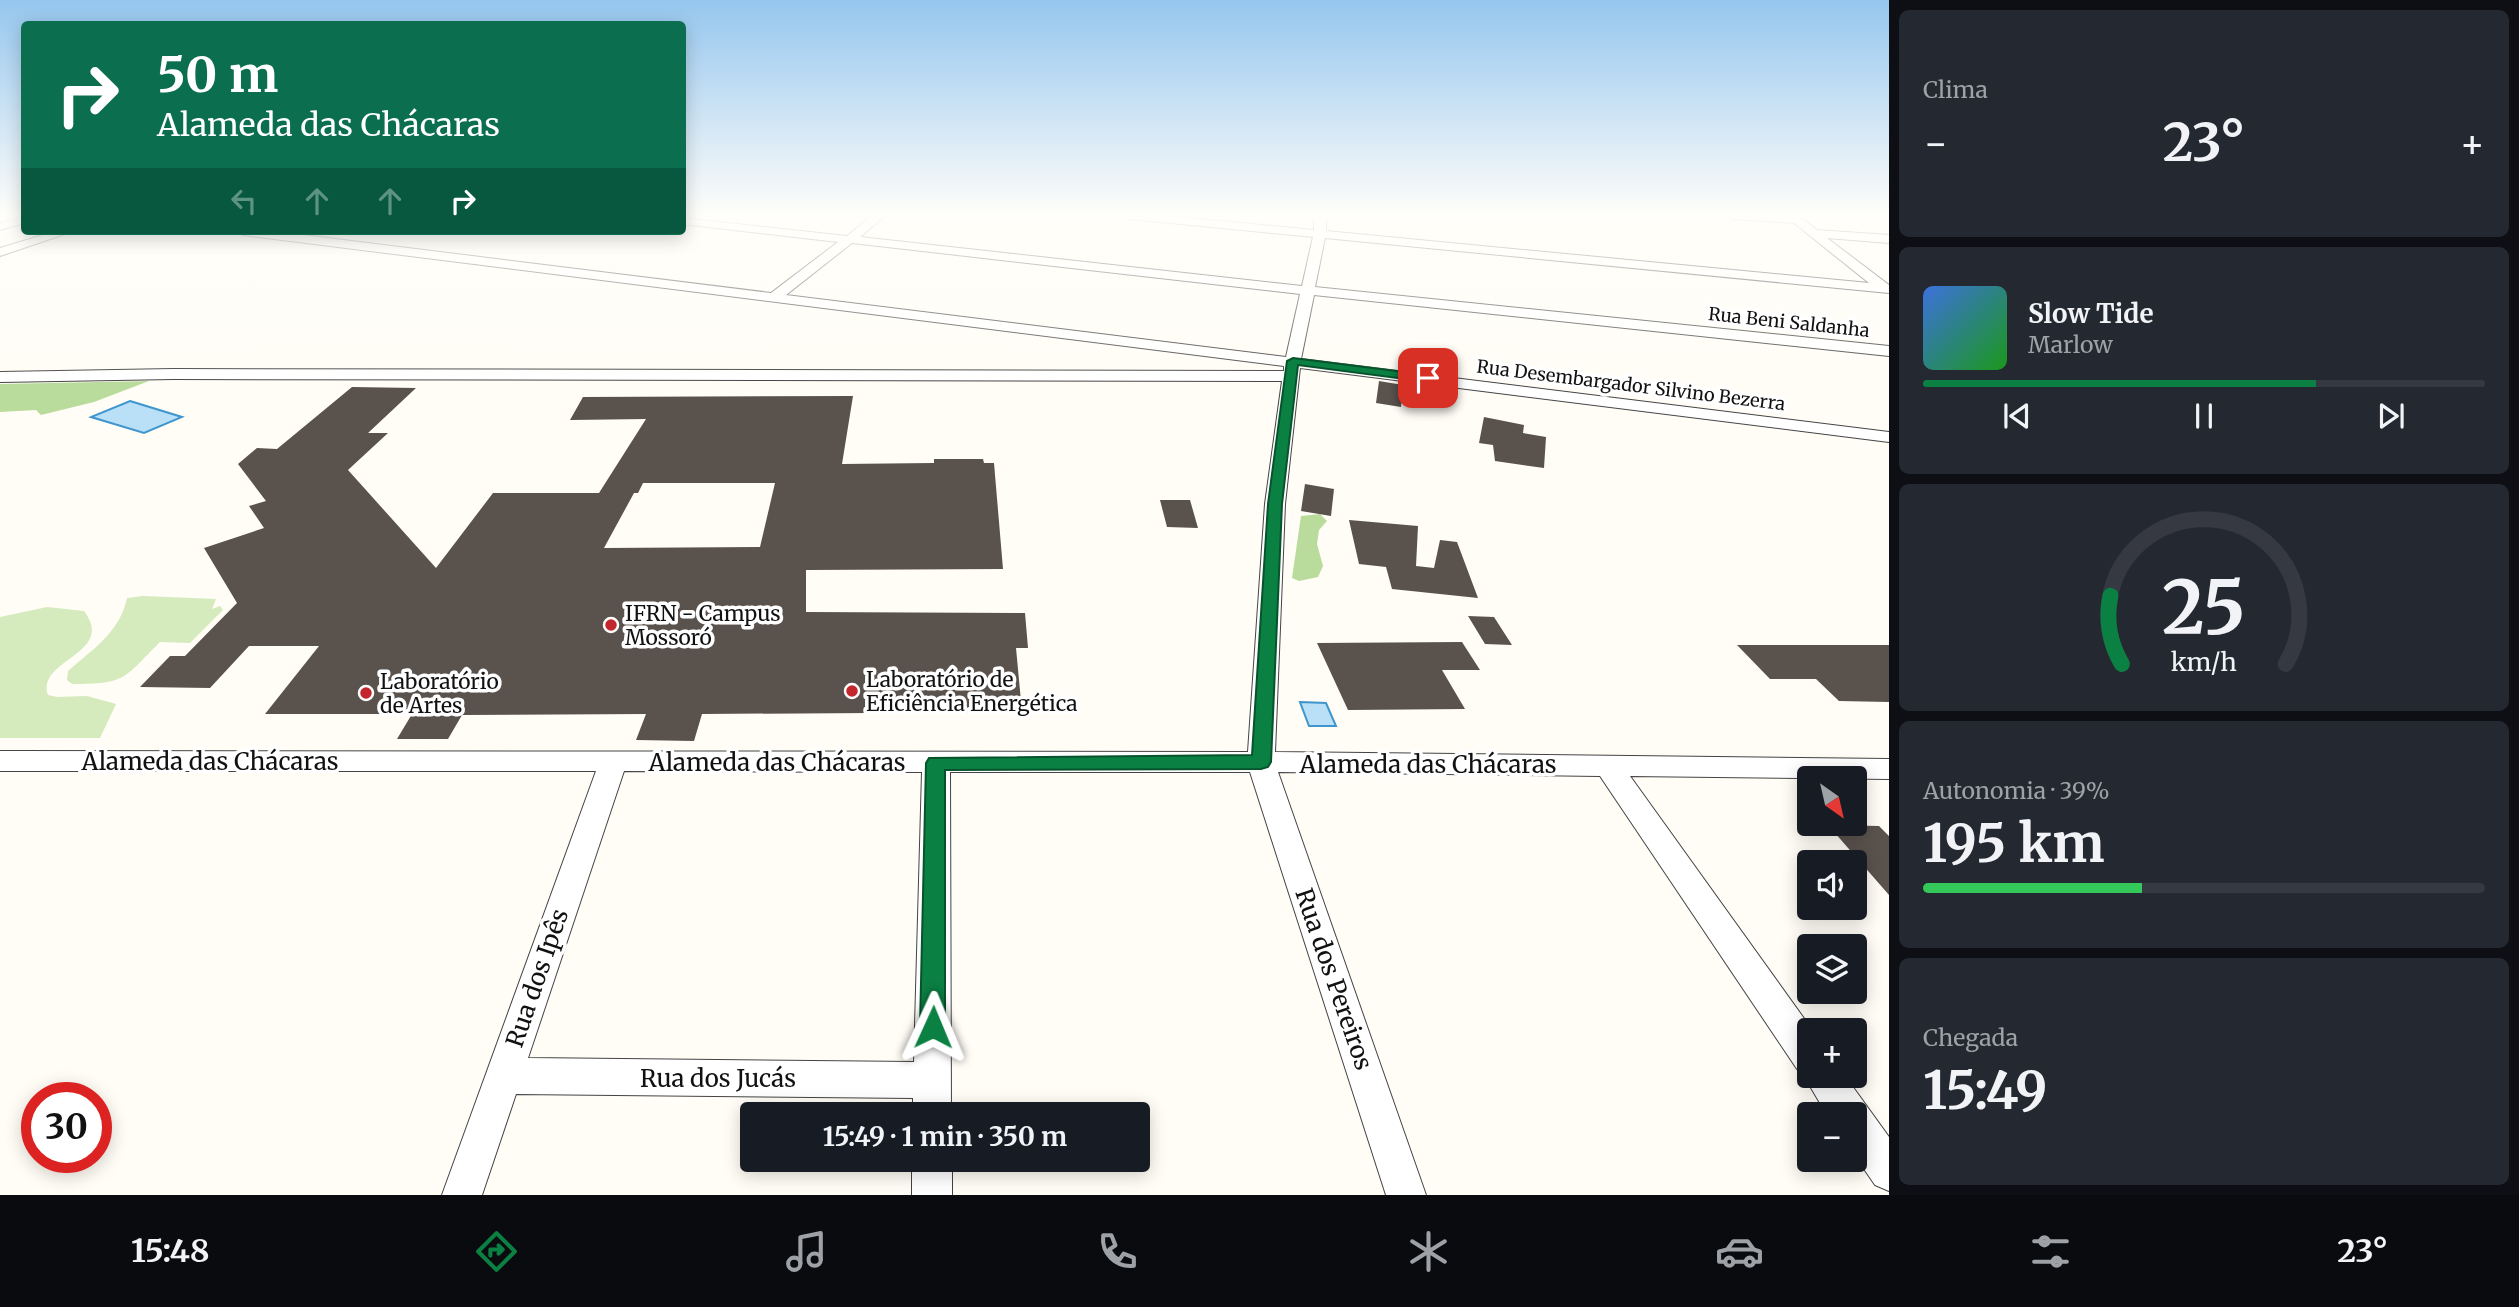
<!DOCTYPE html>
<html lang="pt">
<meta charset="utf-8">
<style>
:root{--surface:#171b24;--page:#242831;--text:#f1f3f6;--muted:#9ea1a6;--line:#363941;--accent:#0b8043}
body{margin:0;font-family:Merriweather,serif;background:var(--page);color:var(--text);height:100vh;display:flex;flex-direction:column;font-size:26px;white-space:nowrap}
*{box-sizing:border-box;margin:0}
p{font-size:23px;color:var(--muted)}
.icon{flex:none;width:38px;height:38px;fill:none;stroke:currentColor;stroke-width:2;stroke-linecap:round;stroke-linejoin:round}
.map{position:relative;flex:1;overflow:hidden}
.panel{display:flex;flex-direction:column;gap:10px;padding:10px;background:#0d0f14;width:630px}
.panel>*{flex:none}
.top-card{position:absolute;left:21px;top:21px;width:665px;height:214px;border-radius:7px;box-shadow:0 4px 18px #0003;background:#0b6e4f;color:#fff;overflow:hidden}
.needle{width:46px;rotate:146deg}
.buttons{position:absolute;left:1797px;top:766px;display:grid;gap:14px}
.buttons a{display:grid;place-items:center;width:70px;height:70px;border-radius:7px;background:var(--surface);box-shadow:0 4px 18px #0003;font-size:35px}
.speed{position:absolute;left:21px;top:1082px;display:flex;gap:14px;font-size:35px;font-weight:700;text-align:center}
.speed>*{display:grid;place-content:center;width:91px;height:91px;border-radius:50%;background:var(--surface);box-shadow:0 4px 18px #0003;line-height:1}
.speed .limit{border:10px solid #d22;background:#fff;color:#111}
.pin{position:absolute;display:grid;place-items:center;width:60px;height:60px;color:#fff;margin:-30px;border-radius:14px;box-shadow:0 4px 10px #0006}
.me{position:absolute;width:77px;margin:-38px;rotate:1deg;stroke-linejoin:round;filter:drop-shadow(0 0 5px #0008)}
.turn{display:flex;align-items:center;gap:24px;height:147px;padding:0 21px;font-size:32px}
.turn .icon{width:91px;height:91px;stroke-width:2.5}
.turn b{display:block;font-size:49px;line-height:60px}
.lanes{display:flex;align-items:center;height:66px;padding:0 21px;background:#0003;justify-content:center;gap:35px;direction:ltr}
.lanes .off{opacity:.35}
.big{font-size:52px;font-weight:700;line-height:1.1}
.panel .widget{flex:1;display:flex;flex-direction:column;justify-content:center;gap:10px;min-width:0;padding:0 24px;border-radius:10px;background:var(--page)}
.panel .dial{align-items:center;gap:0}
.dial svg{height:182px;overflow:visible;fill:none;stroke:var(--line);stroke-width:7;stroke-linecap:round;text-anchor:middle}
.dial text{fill:var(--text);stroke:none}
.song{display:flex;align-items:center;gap:21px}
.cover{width:84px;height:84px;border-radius:10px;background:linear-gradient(135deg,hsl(220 70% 55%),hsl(120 70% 35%))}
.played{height:7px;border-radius:4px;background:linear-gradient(90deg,var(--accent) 70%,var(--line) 70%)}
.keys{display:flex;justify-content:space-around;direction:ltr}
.heat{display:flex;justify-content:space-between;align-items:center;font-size:38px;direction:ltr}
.charge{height:10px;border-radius:5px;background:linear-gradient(90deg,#34c759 39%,var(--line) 0)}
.trip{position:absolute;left:740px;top:1102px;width:410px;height:70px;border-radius:7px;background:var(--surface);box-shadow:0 4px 18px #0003;font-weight:700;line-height:70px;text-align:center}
.tab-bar{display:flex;height:112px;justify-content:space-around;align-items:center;background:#090b0e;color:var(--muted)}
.tab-bar .icon{width:49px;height:49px}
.tab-bar .active{color:var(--accent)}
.tab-bar b{font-size:32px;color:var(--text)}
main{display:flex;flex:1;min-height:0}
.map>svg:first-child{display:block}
</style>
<main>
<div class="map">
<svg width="1889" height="1195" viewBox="0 0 1889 1195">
<rect width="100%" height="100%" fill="#fffdf5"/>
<path fill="#d5ebbd" d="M 143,596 L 216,599 L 212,609 L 220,606 L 223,610 L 190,643 L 160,642 C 123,679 126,684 72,684 L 67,680 L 68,671 C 93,649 120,632 127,598 Z
M 47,607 L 84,611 C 117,654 36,659 48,695 L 57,697 L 87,696 L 116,704 L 100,738 L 0,738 L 0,617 Z"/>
<path fill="#b9dc9c" d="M 149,381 L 94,402 L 41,415 L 36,410 L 0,412 L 0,384 Z
M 1320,514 L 1327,521 L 1319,530 L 1317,544 L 1323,566 L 1318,577 L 1299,581 L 1292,578 L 1301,516 Z"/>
<path fill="#b9e0f7" stroke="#3f96cf" stroke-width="2" d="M 130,401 L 182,417 L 144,433 L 91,417 Z
M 1300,702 L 1326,703 L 1336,726 L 1309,726 Z"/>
<path fill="#5a524d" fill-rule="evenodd" d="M 1379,381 L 1403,385 L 1401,407 L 1376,403 Z
M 352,387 L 416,388 L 368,433 L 388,433 L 348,470 L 436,568 L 493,493 L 599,493 L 646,419 L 570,420 L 583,397 L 853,396 L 842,464 L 934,463 L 934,459 L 983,459 L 984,463 L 994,463 L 1003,569 L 806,570 L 806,612 L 1025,613 L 1028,648 L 1016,648 L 1022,712 L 702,714 L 694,741 L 636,740 L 646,714 L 462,715 L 448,739 L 397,739 L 412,714 L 265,714 L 319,646 L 249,646 L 210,688 L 140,687 L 170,656 L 185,656 L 237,603 L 204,548 L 264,528 L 249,506 L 266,501 L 238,464 L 257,448 L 277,449 ZM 643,483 L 775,483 L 760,547 L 604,548 L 634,493 L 638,493 Z
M 1484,417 L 1524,425 L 1523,433 L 1546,437 L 1544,468 L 1495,461 L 1493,445 L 1479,443 Z
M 1305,484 L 1334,489 L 1331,516 L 1301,511 Z
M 1160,500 L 1190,500 L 1198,528 L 1167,527 Z
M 1349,520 L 1418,526 L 1416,566 L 1434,568 L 1440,540 L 1457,542 L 1478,598 L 1392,589 L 1386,567 L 1359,564 Z
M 1468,616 L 1494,617 L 1512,645 L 1485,644 Z
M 1462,642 L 1480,670 L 1442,670 L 1465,709 L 1348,710 L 1317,643 Z
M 1737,645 L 1889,645 L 1889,702 L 1839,701 L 1816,679 L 1770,679 Z
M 1828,825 L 1879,826 L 1889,836 L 1889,895 Z"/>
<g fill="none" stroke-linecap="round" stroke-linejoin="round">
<g stroke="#444" stroke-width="2">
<path id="street" d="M 872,216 L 885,216 L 860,237 L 1302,286 L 1313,237 L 1130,219 L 1125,216 L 1169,216 L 1314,230 L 1314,216 L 1326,216 L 1326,231 L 1869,283 L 1794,223 L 1733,219 L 1728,216 L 1799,216 L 1817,230 L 1889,235 L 1889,243 L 1827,238 L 1889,285 L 1889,293 L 1325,238 L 1315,287 L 1889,346 L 1889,356 L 1314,295 L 1301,359 L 1889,432 L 1889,442 L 1300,368 L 1285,504 L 1275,752 L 1889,759 L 1889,779 L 1630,776 L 1813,1031 L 1810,1031 L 1810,1076 L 1845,1076 L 1889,1137 L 1889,1191 L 1875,1185 L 1855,1156 L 1855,1115 L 1827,1115 L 1804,1076 L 1806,1073 L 1797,1069 L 1600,776 L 1278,772 L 1426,1195 L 1386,1195 L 1250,772 L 950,772 L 951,1115 L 913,1115 L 913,1098 L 516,1094 L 482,1195 L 442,1195 L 596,771 L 0,771 L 0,751 L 1248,752 L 1265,504 L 1282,381 L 173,379 L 0,382 L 0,372 L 173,369 L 1284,371 L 1284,366 L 243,235 L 237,231 L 271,231 L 771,293 L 838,242 L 682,224 L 682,218 L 847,236 ZM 852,243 L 1300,294 L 1286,357 L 786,295 ZM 624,771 L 922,772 L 914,1062 L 528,1058 Z
M 24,217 L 24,223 L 0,230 L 0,223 Z
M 56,231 L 74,231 L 0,256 L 0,248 Z
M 912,1160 L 952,1160 L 952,1195 L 912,1195 Z"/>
</g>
<use href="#street" fill="#fff" fill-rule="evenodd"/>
</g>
<linearGradient id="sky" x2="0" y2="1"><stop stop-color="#95c6ee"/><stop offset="0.56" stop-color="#fffefa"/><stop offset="1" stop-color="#fffefa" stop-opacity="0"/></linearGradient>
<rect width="1889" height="384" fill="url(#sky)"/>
<path fill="#0b8043" stroke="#07532c" stroke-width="2" d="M 1293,358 L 1428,375 L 1434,378 L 1428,382 L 1298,365 L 1282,504 L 1271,762 L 1268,767 L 1261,769 L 945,770 L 945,1027 L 942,1035 L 933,1039 L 924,1035 L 920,1027 L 926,763 L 929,758 L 1252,755 L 1268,504 L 1287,361 Z"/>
<g fill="#c4262e" stroke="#fff" stroke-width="2.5">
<circle cx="611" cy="625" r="7"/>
<circle cx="852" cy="691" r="7"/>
<circle cx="366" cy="693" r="7"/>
</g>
<g text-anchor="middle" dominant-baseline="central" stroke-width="7" stroke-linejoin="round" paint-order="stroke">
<g font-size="18" fill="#111" stroke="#fff">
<text transform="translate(1789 322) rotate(6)">Rua Beni Saldanha</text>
<text transform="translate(1631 385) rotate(7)">Rua Desembargador Silvino Bezerra</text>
</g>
<g font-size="21" fill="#111" stroke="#fff" text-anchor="start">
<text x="625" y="613">IFRN - Campus<tspan x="625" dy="24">Mossoró</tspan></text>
<text x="866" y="679">Laboratório de<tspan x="866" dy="24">Eficiência Energética</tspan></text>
<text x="380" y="681">Laboratório<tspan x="380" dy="24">de Artes</tspan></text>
</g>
<g font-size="24" fill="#111" stroke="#fff">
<text x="210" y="761">Alameda das Chácaras</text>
<text x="777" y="762">Alameda das Chácaras</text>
<text x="1428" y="764">Alameda das Chácaras</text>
<text transform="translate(537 978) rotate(-71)">Rua dos Ipês</text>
<text transform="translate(1334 979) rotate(71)">Rua dos Pereiros</text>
<text x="718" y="1078">Rua dos Jucás</text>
</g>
</g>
</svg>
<div class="buttons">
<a><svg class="needle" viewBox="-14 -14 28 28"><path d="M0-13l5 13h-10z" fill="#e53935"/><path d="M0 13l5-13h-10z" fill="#9ea1a6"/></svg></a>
<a><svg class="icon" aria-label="sound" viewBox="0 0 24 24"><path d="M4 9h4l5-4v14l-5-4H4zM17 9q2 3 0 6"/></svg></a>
<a><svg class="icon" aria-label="layers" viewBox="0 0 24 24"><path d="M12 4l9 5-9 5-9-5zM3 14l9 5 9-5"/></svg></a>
<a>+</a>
<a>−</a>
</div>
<div class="speed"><div class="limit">30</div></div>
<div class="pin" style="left:1428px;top:378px;background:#d93025"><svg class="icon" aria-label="arrive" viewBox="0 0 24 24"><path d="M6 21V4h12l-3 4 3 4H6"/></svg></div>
<svg class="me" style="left:933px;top:1027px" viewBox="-20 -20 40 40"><path d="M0-17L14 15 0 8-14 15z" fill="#0b8043" stroke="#fff" stroke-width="4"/></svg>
<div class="trip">15:49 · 1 min · 350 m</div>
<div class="top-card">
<div class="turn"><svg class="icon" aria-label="right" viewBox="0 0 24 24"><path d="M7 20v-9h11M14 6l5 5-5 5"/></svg><div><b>50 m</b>Alameda das Chácaras</div></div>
<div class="lanes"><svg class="icon off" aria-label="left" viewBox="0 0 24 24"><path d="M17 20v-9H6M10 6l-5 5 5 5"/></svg><svg class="icon off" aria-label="ahead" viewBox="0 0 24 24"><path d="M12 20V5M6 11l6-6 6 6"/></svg><svg class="icon off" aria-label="ahead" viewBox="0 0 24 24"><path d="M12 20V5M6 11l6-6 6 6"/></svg><svg class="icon" aria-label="right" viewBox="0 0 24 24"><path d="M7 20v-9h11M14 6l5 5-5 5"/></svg></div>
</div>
</div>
<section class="panel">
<div class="widget"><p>Clima</p>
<div class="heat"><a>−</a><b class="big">23°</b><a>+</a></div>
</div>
<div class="widget">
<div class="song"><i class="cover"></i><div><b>Slow Tide</b><p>Marlow</p></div></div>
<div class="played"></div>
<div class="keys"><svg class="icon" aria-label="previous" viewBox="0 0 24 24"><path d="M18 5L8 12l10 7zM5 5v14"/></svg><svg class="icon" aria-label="pause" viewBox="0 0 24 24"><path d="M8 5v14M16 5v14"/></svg><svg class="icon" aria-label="next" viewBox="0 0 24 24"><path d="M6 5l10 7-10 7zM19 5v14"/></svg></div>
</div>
<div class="widget dial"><svg viewBox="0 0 100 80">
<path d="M14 69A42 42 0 1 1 86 69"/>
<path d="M14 69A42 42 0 0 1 9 39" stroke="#0b8043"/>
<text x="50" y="56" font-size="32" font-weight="700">25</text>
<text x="50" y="72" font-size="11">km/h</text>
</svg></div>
<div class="widget"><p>Autonomia · 39%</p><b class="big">195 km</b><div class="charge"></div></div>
<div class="widget"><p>Chegada</p><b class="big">15:49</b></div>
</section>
</main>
<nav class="tab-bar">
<b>15:48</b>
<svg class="icon active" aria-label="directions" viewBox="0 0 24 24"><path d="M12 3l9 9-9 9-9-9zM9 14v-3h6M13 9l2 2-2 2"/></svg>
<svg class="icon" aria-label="music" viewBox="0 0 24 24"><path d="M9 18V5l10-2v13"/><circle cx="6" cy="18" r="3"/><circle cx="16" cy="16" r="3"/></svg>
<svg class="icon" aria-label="phone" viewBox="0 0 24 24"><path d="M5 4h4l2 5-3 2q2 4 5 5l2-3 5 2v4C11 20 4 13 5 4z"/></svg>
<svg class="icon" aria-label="climate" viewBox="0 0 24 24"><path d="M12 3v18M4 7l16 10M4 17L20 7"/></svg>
<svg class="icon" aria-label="car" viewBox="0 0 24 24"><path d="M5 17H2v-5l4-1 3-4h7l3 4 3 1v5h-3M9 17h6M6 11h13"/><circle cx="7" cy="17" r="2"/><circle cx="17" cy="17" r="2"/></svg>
<svg class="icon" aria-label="filters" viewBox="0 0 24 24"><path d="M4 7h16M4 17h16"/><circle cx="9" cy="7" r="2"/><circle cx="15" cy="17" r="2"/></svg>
<b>23°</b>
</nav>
